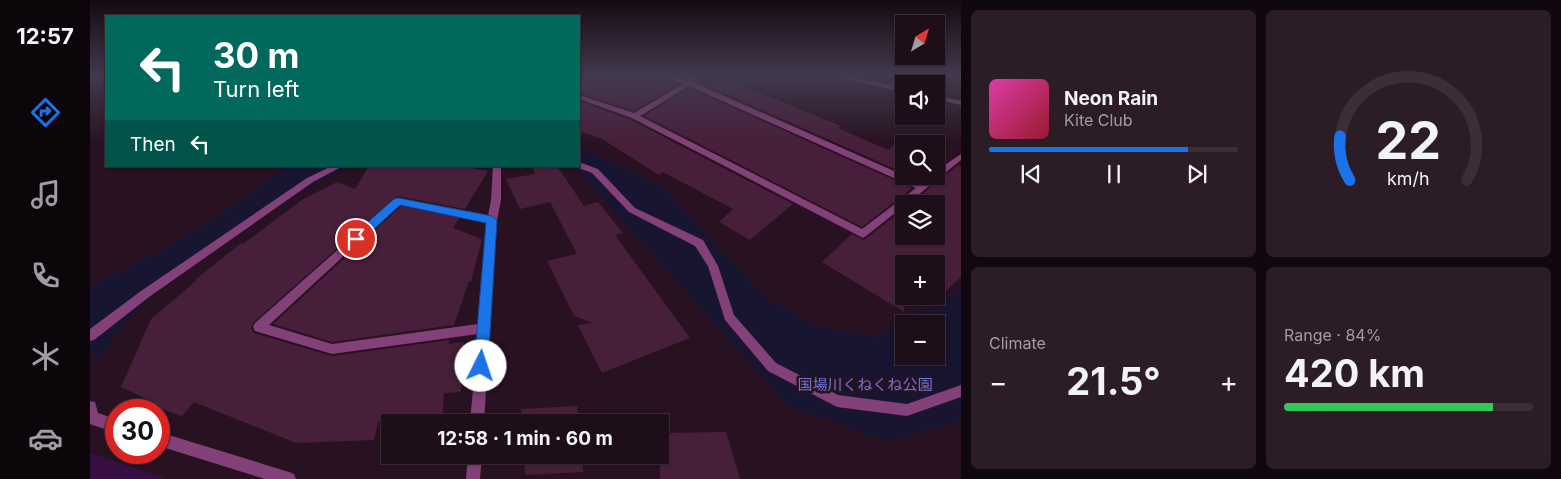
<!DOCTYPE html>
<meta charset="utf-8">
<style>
:root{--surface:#1e0e19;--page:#2b1c26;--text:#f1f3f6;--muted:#a19ca2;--line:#3c2e38;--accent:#1a73e8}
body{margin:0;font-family:Inter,"Noto Sans JP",sans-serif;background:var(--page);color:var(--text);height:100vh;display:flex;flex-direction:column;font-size:19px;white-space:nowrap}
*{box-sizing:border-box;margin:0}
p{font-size:16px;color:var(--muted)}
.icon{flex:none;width:28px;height:28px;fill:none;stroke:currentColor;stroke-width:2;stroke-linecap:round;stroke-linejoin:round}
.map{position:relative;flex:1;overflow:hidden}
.side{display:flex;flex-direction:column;gap:10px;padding:10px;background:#10080e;width:600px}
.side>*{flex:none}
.hud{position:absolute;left:15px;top:15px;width:475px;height:152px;border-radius:0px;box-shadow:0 1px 4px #0004,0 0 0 1px var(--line);background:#00695c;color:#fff;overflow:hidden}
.needle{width:32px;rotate:38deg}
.tools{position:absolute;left:805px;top:15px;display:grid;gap:10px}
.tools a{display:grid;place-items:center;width:50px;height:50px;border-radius:0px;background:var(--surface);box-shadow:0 1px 4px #0004,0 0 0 1px var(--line);font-size:25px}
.speed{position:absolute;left:15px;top:399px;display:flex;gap:10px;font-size:25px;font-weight:700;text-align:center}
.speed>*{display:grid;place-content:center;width:65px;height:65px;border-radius:50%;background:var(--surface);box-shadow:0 1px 4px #0004,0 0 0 1px var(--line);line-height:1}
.speed .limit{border:8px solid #d22;background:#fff;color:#111}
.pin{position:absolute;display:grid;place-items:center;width:42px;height:42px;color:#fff;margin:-21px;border:2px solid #fff;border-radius:50%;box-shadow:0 1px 5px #0007}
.me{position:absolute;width:55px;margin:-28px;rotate:4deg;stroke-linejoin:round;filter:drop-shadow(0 0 4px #0008)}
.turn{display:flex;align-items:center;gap:18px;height:105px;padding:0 25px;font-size:22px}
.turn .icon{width:65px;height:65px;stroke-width:2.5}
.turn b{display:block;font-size:35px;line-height:42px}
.then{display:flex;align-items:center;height:48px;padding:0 25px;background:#0003;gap:10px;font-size:19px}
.big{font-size:38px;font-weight:700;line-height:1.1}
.side .card{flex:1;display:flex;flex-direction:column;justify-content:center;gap:8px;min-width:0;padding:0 18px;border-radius:8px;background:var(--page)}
.side .dial{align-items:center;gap:0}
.dial svg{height:130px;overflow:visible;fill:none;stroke:var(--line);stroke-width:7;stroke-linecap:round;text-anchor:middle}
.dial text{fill:var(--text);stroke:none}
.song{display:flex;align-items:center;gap:15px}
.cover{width:60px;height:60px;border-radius:8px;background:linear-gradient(135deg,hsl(320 70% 55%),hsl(350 70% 35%))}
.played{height:5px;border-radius:2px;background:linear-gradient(90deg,var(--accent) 80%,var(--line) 80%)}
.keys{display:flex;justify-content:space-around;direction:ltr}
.heat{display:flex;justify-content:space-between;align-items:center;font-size:28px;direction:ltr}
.charge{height:8px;border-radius:4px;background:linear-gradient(90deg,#34c759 84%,var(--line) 0)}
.side .tiles{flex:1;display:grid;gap:10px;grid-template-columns:repeat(2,1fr)}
.trip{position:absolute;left:291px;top:414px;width:288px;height:50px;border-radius:0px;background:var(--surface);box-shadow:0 1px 4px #0004,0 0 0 1px var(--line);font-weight:700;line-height:50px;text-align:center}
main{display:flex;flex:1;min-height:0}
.tabs{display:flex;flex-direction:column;width:90px;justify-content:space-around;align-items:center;background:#0c060a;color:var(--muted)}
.tabs .icon{width:35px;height:35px}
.tabs .selected{color:var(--accent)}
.tabs b{font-size:22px;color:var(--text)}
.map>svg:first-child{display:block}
</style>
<main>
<nav class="tabs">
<b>12:57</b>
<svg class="icon selected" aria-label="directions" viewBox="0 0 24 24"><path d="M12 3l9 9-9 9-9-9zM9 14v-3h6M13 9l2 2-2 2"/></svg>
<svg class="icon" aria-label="music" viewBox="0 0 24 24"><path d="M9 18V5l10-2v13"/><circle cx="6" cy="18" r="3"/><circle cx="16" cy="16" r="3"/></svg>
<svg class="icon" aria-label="phone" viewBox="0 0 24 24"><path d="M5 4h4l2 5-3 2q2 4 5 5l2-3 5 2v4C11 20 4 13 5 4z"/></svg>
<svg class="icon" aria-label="climate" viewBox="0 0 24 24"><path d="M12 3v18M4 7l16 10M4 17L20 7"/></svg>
<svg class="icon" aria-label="car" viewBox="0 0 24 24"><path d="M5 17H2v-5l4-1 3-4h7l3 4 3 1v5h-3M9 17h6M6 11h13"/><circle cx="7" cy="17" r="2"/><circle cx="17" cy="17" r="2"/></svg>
</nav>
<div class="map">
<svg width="871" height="479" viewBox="0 0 871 479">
<rect width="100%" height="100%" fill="#281221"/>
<path fill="#181531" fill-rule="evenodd" d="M 489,147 L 569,184 L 680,301 L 723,324 L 785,338 L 829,310 L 851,306 L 871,287 L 871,420 L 799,442 L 699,407 L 483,166 L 489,166 ZM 814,324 L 846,324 L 846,356 L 814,356 Z
M 199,166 L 263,166 L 229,182 L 183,210 L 63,295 L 37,321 L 10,359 L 0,353 L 0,287 L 76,248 L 128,216 Z"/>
<path fill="#370e44" d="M 0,453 L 77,479 L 0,479 Z"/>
<path fill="#471f3a" d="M 489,76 L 561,76 L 589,84 L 544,111 L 489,93 Z
M 637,79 L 751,126 L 748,128 L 798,150 L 807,141 L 814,144 L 814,173 L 620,87 Z
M 599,88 L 822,188 L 772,227 L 554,116 Z
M 489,101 L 541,120 L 703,204 L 660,240 L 629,222 L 643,209 L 573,172 L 569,175 L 512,139 L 489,131 Z
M 868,165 L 871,166 L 871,277 L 856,291 L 846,285 L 846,264 L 814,264 L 814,312 L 732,262 L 762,234 L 774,240 L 814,209 L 814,236 L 846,236 L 846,204 L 820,204 Z
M 279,166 L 370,166 L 398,171 L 375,209 L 308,196 L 304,198 L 164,322 L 161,328 L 164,333 L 242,356 L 360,340 L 358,344 L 374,342 L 371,392 L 354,393 L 352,422 L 288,422 L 284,440 L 206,443 L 104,402 L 92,416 L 63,406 L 65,403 L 31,387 L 61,319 L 107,280 L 105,280 L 151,243 L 153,244 L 213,199 L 247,182 L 265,189 Z
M 442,166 L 467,166 L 494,206 L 508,202 L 533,233 L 525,235 L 600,338 L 512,373 L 488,325 L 503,323 L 484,316 L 457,261 L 487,254 L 460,202 L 430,209 L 416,179 L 445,174 Z
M 311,206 L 369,218 L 363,228 L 392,239 L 381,282 L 379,281 L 364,325 L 242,342 L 183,324 Z
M 487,406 L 488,422 L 432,422 L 431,409 Z
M 636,432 L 650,479 L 570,479 L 570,433 Z
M 434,455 L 492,455 L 493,472 L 435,475 Z"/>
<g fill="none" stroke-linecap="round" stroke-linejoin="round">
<path fill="#844078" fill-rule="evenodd" d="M 572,76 L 581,76 L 597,80 L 601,76 L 607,76 L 603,82 L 831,183 L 840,176 L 846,176 L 846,171 L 871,154 L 871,160 L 817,204 L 814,204 L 814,206 L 776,236 L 773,238 L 542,118 L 489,99 L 489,95 L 544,113 L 593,84 L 573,77 ZM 599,86 L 826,188 L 772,229 L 550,116 Z
M 746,76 L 757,76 L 801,85 L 807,76 L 813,76 L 807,86 L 814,88 L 814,92 L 749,78 Z
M 846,95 L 871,101 L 871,105 L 846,99 Z
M 489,162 L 508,169 L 545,208 L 613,240 L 628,266 L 644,315 L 686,363 L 748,395 L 817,404 L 871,385 L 871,397 L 817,416 L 747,407 L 678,371 L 635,320 L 618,266 L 605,246 L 539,212 L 502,173 L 486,167 L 489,166 Z
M 242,166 L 253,166 L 223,182 L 59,297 L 4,340 L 0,341 L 0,329 L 51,291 L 217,178 Z
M 403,166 L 411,166 L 411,200 L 407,220 L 394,422 L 380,422 L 388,334 L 242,354 L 165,331 L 163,327 L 165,323 L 305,199 L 308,198 L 398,216 L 401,200 ZM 310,204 L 397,222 L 388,324 L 242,344 L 179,325 Z
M 0,401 L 5,402 L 8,413 L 26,419 L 26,433 L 0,424 Z
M 69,432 L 199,472 L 204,474 L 206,479 L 175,479 L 69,446 Z
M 378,455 L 392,455 L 390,479 L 376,479 Z"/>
</g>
<linearGradient id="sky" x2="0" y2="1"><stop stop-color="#160a12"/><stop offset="0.53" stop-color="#42394e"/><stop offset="1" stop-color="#42394e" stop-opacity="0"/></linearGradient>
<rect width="871" height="143" fill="url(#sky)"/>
<path fill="#1a73e8" stroke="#114b97" d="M 308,198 L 402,216 L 407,220 L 398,366 L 396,370 L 391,372 L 386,370 L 384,366 L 396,223 L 310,205 L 270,242 L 262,242 L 260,239 L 262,236 L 304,199 Z"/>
<g text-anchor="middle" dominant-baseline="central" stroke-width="5" stroke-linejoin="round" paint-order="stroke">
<g font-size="15" fill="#6a77d9" stroke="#281221">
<text x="775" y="384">国場川くねくね公園</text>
</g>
</g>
</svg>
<div class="tools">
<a><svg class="needle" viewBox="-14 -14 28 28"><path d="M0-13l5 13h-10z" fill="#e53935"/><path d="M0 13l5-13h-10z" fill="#a19ca2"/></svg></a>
<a><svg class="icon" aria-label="sound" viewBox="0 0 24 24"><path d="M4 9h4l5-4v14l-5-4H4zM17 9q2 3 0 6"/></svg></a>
<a><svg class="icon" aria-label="search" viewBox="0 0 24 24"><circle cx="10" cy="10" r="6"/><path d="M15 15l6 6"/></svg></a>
<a><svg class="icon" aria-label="layers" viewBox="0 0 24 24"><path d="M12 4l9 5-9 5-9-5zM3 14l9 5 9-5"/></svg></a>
<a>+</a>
<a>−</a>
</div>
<div class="speed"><div class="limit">30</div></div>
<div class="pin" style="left:266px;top:239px;background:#d93025"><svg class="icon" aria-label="arrive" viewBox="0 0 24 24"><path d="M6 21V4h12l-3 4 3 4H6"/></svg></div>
<svg class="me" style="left:391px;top:366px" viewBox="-20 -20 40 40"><circle r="19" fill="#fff"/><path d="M0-13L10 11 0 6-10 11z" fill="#1a73e8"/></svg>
<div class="trip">12:58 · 1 min · 60 m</div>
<div class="hud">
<div class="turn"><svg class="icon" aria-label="left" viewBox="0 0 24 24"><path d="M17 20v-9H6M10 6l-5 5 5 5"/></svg><div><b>30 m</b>Turn left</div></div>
<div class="then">Then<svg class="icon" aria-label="left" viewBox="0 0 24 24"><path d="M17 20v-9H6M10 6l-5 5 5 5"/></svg></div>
</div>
</div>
<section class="side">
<div class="tiles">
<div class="card">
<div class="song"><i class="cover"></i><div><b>Neon Rain</b><p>Kite Club</p></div></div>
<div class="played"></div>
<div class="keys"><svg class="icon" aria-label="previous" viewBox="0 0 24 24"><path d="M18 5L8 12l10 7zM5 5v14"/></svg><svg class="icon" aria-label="pause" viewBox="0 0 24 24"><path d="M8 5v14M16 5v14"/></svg><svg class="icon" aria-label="next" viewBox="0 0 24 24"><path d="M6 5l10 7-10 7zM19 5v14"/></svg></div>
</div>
<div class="card dial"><svg viewBox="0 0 100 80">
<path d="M14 69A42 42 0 1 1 86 69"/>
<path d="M14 69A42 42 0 0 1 8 42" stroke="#1a73e8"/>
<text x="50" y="56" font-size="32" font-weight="700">22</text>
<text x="50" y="72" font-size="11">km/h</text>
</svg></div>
<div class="card"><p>Climate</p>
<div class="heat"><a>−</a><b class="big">21.5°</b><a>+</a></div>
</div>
<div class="card"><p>Range · 84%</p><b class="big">420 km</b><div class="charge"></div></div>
</div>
</section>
</main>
